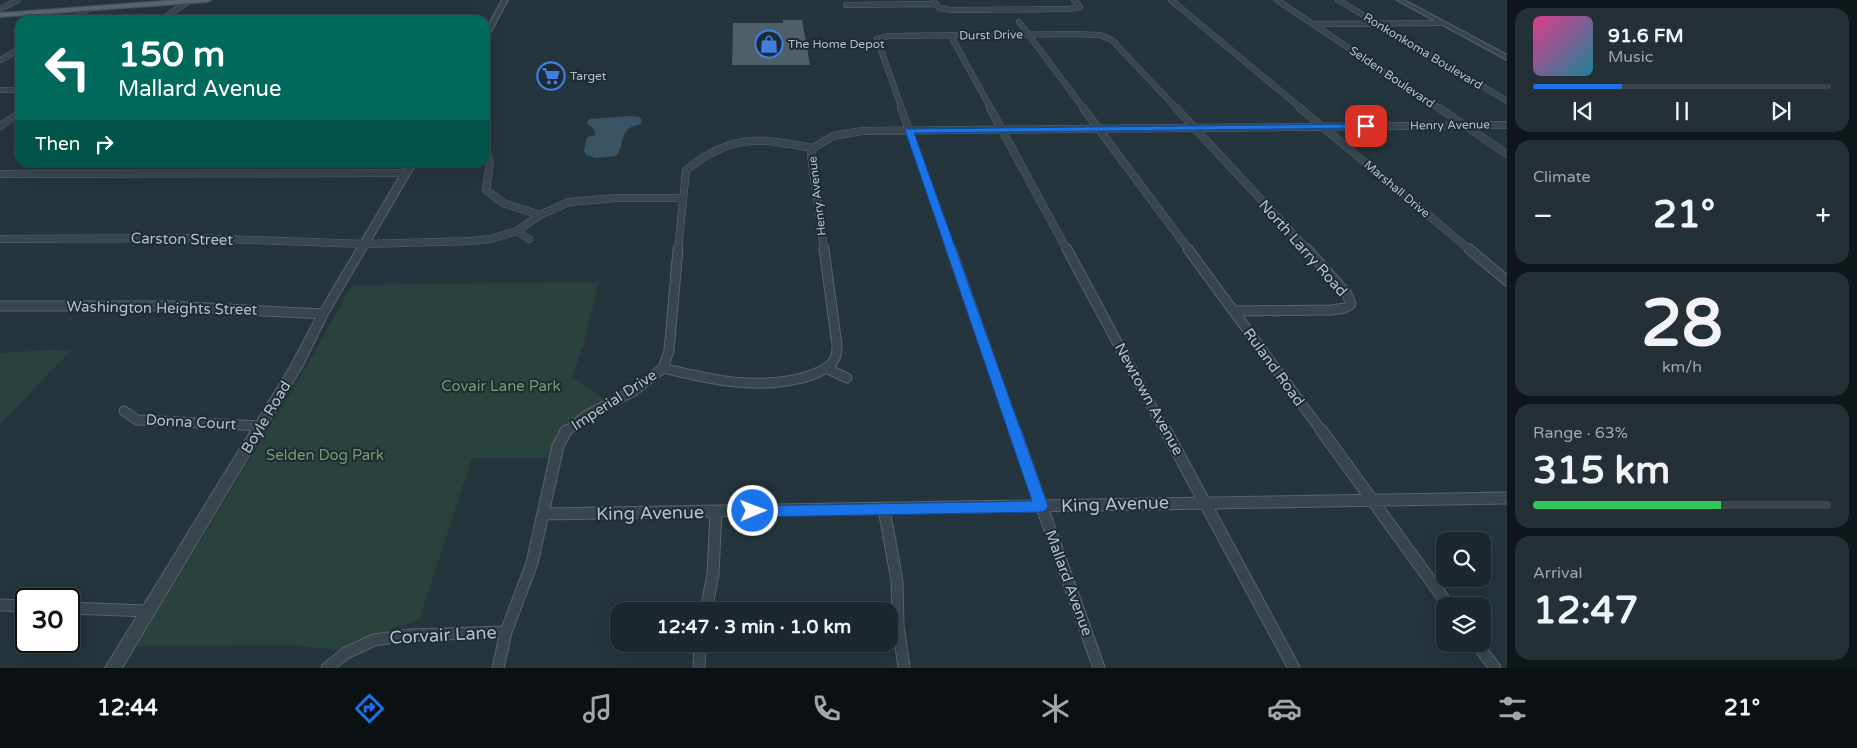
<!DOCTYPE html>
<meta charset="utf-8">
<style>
:root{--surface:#1c282e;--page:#253036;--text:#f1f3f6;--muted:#a0a6aa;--line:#3a444a;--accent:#1a73e8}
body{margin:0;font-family:"Varela Round",sans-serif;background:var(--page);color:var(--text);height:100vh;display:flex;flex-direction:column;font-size:19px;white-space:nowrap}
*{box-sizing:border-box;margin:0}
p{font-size:16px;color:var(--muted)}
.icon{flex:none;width:28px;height:28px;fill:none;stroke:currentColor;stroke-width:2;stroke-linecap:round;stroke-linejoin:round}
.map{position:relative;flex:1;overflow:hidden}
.sheet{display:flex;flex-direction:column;gap:8px;padding:8px;background:#0f1619;width:350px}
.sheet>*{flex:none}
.top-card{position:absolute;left:15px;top:15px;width:475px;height:152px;border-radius:15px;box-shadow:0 5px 20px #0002,0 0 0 1px var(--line);background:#00695c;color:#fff;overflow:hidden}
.controls{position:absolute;left:1436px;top:532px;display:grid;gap:10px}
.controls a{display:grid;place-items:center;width:55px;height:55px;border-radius:10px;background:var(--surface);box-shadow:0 5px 20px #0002,0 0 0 1px var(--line);font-size:25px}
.speed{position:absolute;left:15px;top:588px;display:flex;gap:10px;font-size:25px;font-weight:700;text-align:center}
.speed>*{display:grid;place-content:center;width:65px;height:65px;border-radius:50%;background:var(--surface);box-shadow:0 5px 20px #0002,0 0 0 1px var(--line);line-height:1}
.speed .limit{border:2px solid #111;border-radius:8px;background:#fff;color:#111}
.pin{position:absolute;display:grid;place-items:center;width:42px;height:42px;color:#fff;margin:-21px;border-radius:10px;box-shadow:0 2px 8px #0006}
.me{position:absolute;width:55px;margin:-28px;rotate:89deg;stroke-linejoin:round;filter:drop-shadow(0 0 4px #0008)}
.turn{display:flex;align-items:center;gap:18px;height:105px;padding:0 20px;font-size:22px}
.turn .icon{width:65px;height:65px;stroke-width:2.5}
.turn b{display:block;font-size:35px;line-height:42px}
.then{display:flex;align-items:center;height:48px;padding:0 20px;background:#0003;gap:10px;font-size:19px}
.big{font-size:38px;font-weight:800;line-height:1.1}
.sheet .card{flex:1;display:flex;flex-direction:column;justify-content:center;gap:8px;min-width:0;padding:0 18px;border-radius:15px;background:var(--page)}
.sheet .dial{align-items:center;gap:0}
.dial b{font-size:65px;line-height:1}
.song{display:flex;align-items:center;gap:15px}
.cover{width:60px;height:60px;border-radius:8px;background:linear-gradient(135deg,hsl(330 70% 55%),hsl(190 70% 35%))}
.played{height:5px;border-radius:2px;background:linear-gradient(90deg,var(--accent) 30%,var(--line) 30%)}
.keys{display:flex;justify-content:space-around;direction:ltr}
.heat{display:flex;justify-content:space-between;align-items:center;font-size:28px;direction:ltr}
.charge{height:8px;border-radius:4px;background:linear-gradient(90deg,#34c759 63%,var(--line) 0)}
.trip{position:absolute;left:610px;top:602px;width:288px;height:50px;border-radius:15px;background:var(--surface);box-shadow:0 5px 20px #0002,0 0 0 1px var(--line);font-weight:800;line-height:50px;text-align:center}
.tabs{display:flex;height:80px;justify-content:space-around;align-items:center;background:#0b1012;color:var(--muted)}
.tabs .icon{width:35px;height:35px}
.tabs .active{color:var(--accent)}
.tabs b{font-size:22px;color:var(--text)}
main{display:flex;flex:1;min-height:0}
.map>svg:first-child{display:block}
</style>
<main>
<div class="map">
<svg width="1507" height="668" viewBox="0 0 1507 668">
<rect width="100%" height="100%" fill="#25353d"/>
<path fill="#2a423e" d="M 599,282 L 583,346 L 572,377 L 605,400 L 579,413 L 556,435 L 551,458 L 472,458 L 419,620 L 374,635 L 337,650 L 291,645 L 136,646 L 308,364 L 352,285 Z
M 50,350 L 70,351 L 0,425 L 0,353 Z"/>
<path fill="#395464" d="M 631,116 L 640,117 L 642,120 L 641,124 C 638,125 632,126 630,128 C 620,134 624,148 616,156 L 596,158 L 586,155 L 584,151 L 587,137 L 596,135 L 592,127 L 588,125 L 587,122 L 590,119 Z"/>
<path fill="#4e5f68" d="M 783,20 L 802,20 L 810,65 L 732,65 L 733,23 L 783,23 Z"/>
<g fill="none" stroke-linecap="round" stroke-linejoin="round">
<g stroke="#57646b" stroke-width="6">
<path id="minor-far3" d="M 933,0 L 939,8 L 951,10 L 1070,9 L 1080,7 L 1074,0
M 1171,0 L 1302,109
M 1277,0 L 1440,109
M 1338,0 L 1507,101
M 846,5 L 935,4
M 0,9 L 18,0
M 71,20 L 91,8
M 161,20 L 189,1
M 1019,22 L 1084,109
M 1314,24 L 1442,23
M 951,36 L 991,109
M 0,60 L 20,49
M 0,90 L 20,90
M 902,109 L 877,39 L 889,36 L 1074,34 L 1100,35 L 1112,40 L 1177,109"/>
</g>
<g stroke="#57646b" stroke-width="8">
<path id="minor-far2" d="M 901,108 L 952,250
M 990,108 L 1067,250
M 1083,108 L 1189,250
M 1176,108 L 1308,250
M 1300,108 L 1470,250
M 1439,108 L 1507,154
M 0,126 L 20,113
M 485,148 L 490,162 L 486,190 L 503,203 L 540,215
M 0,174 L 407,173
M 517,231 L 529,239
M 0,239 L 196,238 L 365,244 L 471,241 L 490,239 L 517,231 L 540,215 L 569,202 L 616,198 L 682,198
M 678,250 L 686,170 C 732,133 758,138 813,148
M 824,250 L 811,155 L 813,148 L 833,136 L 862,131 L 1507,125"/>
</g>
<g stroke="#57646b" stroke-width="11">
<path id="minor-far1" d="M 951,249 L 1016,433
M 1067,249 L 1166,433
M 1188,249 L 1323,433
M 1469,249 L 1507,281
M 0,306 L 170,306 L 323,314
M 1234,311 L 1331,310 L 1345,308 L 1351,304 L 1347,294 L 1307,249
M 663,368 C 711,380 760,391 809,376 C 826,370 838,364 837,345 L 824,249
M 828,369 L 847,378
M 124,411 L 137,420 L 261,426
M 565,433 L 585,416 L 634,391 L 663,368 L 669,351 L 678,249"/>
</g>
<g stroke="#57646b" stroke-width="13">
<path id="minor" d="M 1015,431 L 1099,668
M 1166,431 L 1294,668
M 1322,431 L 1449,606
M 884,509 L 897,581 L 898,625 L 904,668
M 543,514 L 1507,498
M 0,605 L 26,606
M 69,608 L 147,611
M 706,611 L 713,574 L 716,512
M 1477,644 L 1495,668
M 327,668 L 346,653 L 374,640 L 410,635 L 506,632
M 498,668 L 506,632 L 532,563 L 558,446 L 566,431
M 699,668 L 700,644"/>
</g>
<g stroke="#57646b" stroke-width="2">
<path id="tertiary" d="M 502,0 L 508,0 L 488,37 L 485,39 L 485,31 Z
M 1397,0 L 1404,0 L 1507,55 L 1507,60 Z
M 408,162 L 417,162 L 328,314 L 302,367 L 122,668 L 105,668 L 290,367 L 318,314 Z"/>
</g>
<g stroke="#455259" stroke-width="2">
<path id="primary" d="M 177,0 L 211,0 L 207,2 L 0,17 L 0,13 Z"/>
</g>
<use href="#minor-far3" stroke="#39464d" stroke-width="5"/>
<use href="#minor-far2" stroke="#39464d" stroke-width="7"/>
<use href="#minor-far1" stroke="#39464d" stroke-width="9"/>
<use href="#minor" stroke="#39464d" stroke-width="11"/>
<use href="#tertiary" fill="#39464d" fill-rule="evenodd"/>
<use href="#primary" fill="#57656d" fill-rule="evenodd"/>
</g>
<path fill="#1a73e8" stroke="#114b97" d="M 1366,124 L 1370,126 L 1369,128 L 914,133 L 1048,506 L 1046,510 L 1041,512 L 753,517 L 748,515 L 746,511 L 748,507 L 753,506 L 1032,501 L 905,130 L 907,129 Z"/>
<defs>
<g id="shop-ring" transform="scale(1.4375)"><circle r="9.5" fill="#1e2b32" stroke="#3f7fe0" stroke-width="1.5"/><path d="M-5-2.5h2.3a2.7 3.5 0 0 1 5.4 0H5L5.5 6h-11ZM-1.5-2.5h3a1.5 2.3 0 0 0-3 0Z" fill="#3f7fe0"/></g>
<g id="supermarket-ring" transform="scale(1.4375)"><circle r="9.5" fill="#1e2b32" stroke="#3f7fe0" stroke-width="1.5"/><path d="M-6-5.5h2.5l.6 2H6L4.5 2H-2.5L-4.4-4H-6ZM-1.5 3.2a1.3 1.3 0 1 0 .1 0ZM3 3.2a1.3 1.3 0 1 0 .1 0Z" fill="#3f7fe0"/></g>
</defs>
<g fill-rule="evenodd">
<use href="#shop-ring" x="769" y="44"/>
<use href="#supermarket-ring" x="551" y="76"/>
</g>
<g text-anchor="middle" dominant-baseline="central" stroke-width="4" stroke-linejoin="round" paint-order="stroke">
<g font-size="12" fill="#b5c1c8" stroke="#1e2b32">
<text transform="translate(991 35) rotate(-1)">Durst Drive</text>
<text transform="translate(1423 51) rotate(31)">Ronkonkoma Boulevard</text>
<text transform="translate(1392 77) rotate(34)">Selden Boulevard</text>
<text transform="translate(1450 125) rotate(-1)">Henry Avenue</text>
<text transform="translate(1397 189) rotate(40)">Marshall Drive</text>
<text transform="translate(817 196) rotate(-97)">Henry Avenue</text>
</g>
<g font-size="12" fill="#b5c1c8" stroke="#1e2b32" text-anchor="start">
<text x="788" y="44">The Home Depot</text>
<text x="570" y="76">Target</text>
</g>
<g font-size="15" fill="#b5c1c8" stroke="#1e2b32">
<text transform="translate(182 239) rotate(1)">Carston Street</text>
<text transform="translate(1303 248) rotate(48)">North Larry Road</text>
<text transform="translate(162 308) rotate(1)">Washington Heights Street</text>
<text transform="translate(1274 367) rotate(54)">Ruland Road</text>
<text transform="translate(1149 399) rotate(61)">Newtown Avenue</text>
<text transform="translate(614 400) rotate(-33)">Imperial Drive</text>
<text transform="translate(266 417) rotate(-59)">Boyle Road</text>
<text transform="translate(191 422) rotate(3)">Donna Court</text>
<text transform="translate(1069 583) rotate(70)">Mallard Avenue</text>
</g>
<g font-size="15" fill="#739d74" stroke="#1e2b32">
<text x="501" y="386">Covair Lane Park</text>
<text x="325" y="455">Selden Dog Park</text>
</g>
<g font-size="18" fill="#b5c1c8" stroke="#1e2b32">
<text transform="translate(1115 504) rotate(-2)">King Avenue</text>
<text transform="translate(650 513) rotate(-1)">King Avenue</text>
<text transform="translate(443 635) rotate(-3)">Corvair Lane</text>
</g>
</g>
</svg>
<div class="controls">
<a><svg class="icon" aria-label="search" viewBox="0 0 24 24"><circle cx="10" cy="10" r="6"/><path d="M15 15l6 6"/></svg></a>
<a><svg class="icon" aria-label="layers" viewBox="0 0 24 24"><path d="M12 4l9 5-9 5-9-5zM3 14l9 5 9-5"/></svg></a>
</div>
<div class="speed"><div class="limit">30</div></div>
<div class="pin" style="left:1366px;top:126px;background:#d93025"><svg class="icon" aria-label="arrive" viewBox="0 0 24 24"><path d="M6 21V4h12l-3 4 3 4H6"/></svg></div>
<svg class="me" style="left:753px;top:511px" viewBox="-20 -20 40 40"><circle r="17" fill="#1a73e8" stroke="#fff" stroke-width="3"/><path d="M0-11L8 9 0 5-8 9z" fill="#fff"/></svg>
<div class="trip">12:47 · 3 min · 1.0 km</div>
<div class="top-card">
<div class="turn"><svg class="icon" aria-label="left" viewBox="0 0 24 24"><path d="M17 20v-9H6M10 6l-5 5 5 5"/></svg><div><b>150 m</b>Mallard Avenue</div></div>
<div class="then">Then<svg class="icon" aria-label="right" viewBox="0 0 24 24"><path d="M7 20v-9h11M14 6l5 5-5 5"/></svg></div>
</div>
</div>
<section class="sheet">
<div class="card">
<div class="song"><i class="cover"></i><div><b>91.6 FM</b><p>Music</p></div></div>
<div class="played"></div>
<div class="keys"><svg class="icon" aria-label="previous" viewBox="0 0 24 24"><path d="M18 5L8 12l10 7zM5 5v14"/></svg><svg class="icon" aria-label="pause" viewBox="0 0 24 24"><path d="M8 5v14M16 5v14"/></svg><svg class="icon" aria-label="next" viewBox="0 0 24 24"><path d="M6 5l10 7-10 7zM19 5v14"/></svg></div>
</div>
<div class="card"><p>Climate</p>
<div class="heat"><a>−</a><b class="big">21°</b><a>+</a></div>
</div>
<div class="card dial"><b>28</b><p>km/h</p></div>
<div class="card"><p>Range · 63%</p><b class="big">315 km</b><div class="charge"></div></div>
<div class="card"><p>Arrival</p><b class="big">12:47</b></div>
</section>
</main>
<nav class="tabs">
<b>12:44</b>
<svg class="icon active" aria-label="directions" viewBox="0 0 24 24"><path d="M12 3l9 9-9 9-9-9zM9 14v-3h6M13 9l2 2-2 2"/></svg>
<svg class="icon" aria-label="music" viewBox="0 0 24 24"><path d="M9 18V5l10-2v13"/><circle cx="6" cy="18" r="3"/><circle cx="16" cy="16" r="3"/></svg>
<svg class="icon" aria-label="phone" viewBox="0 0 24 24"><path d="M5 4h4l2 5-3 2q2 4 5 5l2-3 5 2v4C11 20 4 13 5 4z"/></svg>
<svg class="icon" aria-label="climate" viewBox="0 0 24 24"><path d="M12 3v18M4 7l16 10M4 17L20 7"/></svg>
<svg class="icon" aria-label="car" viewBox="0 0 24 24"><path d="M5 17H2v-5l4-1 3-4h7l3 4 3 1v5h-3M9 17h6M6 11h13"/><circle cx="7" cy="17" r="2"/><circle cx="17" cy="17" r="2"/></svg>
<svg class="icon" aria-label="filters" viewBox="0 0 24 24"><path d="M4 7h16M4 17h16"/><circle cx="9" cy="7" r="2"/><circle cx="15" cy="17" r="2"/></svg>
<b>21°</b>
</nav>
